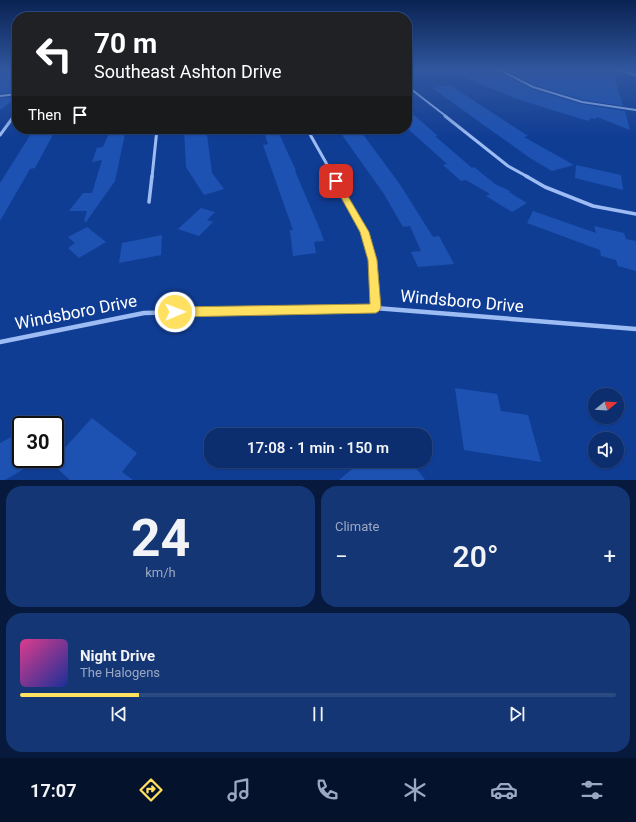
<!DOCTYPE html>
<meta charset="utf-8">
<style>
:root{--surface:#0c2e6f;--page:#153674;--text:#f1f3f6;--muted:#9aa8c3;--line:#2c4a82;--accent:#ffe060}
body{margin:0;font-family:Roboto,sans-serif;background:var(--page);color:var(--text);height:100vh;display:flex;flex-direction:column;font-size:15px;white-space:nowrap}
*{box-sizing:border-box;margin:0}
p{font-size:13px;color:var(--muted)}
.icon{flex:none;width:22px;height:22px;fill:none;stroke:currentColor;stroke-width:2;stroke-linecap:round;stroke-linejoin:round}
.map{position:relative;height:480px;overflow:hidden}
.sheet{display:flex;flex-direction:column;gap:6px;padding:6px;background:#07193d;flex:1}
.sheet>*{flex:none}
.guide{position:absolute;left:12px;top:12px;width:400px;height:122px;border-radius:16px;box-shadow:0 1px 3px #0004,0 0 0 1px var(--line);background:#202124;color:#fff;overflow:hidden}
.needle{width:26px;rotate:72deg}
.buttons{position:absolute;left:588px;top:388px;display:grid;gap:8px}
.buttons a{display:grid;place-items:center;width:36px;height:36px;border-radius:50%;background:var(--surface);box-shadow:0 1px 3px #0004,0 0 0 1px var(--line);font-size:20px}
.speed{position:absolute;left:12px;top:416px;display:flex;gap:8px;font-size:20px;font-weight:700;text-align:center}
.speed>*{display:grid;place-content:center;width:52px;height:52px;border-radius:50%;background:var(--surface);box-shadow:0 1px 3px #0004,0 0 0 1px var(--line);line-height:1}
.speed .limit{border:2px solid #111;border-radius:6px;background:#fff;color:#111}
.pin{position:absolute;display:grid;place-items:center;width:34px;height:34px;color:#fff;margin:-17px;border-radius:8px;box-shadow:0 2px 6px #0006}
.me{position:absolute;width:44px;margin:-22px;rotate:89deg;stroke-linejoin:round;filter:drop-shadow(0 0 3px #0008)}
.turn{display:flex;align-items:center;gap:14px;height:84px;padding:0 16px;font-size:18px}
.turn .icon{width:52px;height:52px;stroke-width:2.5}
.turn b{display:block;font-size:28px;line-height:34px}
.then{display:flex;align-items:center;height:38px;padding:0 16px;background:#0003;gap:8px;font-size:15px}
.big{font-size:30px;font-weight:600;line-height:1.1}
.sheet .widget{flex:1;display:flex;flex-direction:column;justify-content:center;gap:6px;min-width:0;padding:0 14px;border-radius:16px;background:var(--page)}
.sheet .dial{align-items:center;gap:0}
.dial b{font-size:52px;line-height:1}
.song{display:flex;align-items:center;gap:12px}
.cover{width:48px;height:48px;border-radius:6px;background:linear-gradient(135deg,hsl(330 70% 55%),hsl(230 70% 35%))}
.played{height:4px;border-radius:2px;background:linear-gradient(90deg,var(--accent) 20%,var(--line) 20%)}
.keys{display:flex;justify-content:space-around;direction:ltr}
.heat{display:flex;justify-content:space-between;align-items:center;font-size:22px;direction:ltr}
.sheet .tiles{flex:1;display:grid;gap:6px;grid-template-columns:1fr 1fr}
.widget:last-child{grid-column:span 2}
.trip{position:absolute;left:204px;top:428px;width:228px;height:40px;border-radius:16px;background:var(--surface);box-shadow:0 1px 3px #0004,0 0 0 1px var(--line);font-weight:600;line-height:40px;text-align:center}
.tabs{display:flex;height:64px;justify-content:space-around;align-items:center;background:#05122c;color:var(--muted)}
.tabs .icon{width:28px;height:28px}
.tabs .active{color:var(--accent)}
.tabs b{font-size:18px;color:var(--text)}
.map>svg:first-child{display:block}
</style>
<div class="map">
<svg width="636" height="480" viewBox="0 0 636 480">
<rect width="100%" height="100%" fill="#103d94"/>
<path fill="#1d52b3" d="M 0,70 L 17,70 L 17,92 L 0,93 Z
M 447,70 L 498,70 L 499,72 L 532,89 L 581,104 L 625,111 L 630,130 L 597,117 L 595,119 L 591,118 L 588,121 L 520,100 Z
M 506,70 L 590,70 L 615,78 L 623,106 L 583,100 L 534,85 Z
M 450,85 L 528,136 L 524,137 L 574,165 L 552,171 L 530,158 L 432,88 Z
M 17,97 L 0,110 L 0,98 Z
M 407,109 L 438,136 L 435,136 L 472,168 L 474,167 L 495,184 L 510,191 L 509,192 L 527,203 L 512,212 L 486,196 L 490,194 L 466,180 L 461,181 L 443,165 L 447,164 L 407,128 Z
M 34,129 L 56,129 L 35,168 L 30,169 L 0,221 L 0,183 Z
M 111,129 L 126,129 L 115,181 L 86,222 L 84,221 L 87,211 L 69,211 L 83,193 L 92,193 L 102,160 L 92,162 L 97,148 L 103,147 Z
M 184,129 L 203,129 L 204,135 L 207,135 L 212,173 L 224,189 L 204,195 L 186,167 Z
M 263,129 L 277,129 L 296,171 L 295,171 L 321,232 L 324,241 L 314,242 L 316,253 L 293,256 L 290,230 L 293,230 L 263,145 L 268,144 Z
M 342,129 L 359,129 L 399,183 L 433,237 L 439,236 L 454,264 L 418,267 L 411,252 L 421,251 L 410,226 L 403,227 L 384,194 L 342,135 L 347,135 Z
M 576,165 L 621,175 L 623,190 L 575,178 Z
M 201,208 L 215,212 L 207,220 L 213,222 L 199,236 L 178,229 Z
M 533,211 L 596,233 L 594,226 L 624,233 L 626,239 L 636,241 L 636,271 L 618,266 L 616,260 L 601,256 L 600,250 L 527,223 Z
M 87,227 L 106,242 L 79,258 L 68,248 L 75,243 L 68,237 Z
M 162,235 L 161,255 L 119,263 L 122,243 Z
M 455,388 L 497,394 L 501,411 L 528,415 L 541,462 L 464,450 Z
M 92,418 L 137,453 L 122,472 L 133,480 L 70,480 L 51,463 Z
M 21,432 L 21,459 L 41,459 L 5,480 L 0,480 L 0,443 Z
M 362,461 L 411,461 L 425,480 L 339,480 Z"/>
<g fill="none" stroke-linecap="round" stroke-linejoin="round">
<path stroke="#9dbcf4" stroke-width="2" d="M 500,70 L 533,87 L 582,102 L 636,110
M 619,70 L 636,75
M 407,86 L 447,117
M 0,96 L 17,94
M 14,117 L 17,113"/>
<path stroke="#9dbcf4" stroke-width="3" d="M 445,116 L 508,166 L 528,177
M 307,129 L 334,177
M 0,135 L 14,116
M 152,177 L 157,129"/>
<path stroke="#9dbcf4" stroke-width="3.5" d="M 334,176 L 365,232 L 371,255
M 526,176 L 545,187 L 593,206 L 636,214
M 149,202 L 152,176"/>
<path stroke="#9dbcf4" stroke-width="4.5" d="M 370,254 L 375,308
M 0,342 L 144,313 L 375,308 L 636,329"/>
</g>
<linearGradient id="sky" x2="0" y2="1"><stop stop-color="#092251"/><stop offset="0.51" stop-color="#31579f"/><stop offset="1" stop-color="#31579f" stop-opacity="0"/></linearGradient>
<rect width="636" height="137" fill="url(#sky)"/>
<path fill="#ffe060" stroke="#a6923e" d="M 336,178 L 339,181 L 369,232 L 377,260 L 381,308 L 379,311 L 376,313 L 175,317 L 171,315 L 169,312 L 171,309 L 175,307 L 370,304 L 368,260 L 360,232 L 332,181 Z"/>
<g text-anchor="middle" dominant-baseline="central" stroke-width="4" stroke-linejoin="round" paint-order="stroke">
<g font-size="17" fill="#fff" stroke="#103d94">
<text transform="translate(462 301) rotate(5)">Windsboro Drive</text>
<text transform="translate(76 312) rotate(-11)">Windsboro Drive</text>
</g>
</g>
</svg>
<div class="buttons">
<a><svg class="needle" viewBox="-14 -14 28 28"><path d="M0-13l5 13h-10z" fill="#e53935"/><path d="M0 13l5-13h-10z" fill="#9aa8c3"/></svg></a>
<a><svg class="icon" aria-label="sound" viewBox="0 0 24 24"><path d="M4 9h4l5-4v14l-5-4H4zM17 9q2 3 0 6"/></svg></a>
</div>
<div class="speed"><div class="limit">30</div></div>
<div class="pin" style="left:336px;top:181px;background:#d93025"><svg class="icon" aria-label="arrive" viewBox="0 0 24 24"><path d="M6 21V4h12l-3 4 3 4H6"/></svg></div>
<svg class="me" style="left:175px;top:312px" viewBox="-20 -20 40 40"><circle r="17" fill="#ffe060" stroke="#fff" stroke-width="3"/><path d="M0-11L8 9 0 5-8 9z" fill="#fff"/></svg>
<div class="trip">17:08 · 1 min · 150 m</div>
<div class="guide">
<div class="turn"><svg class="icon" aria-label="left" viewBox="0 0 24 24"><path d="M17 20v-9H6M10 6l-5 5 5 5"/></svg><div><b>70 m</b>Southeast Ashton Drive</div></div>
<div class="then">Then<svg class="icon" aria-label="arrive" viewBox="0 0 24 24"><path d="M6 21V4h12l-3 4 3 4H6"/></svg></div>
</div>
</div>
<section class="sheet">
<div class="tiles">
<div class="widget dial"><b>24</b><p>km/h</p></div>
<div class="widget"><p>Climate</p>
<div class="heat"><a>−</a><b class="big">20°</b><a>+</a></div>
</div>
<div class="widget">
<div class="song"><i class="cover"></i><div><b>Night Drive</b><p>The Halogens</p></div></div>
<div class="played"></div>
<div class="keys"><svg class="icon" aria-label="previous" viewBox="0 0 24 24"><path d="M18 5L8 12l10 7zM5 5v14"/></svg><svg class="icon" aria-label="pause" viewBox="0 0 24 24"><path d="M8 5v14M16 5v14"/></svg><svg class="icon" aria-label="next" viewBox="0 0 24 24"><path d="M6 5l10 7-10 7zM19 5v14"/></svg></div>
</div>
</div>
</section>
<nav class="tabs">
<b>17:07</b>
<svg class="icon active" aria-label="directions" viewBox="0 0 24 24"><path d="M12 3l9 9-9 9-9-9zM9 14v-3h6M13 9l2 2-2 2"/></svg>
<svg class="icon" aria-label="music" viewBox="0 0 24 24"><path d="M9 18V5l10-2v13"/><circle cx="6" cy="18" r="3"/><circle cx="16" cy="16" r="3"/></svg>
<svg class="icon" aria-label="phone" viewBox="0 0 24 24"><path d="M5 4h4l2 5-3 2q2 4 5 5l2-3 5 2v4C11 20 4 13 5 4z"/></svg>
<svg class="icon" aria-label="climate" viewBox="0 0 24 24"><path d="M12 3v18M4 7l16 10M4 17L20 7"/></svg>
<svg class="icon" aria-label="car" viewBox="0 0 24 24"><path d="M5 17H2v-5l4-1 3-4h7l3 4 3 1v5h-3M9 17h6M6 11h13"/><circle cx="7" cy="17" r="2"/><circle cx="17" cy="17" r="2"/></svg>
<svg class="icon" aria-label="filters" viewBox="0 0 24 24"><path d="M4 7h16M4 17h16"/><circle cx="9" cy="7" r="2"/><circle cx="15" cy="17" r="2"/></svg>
</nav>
